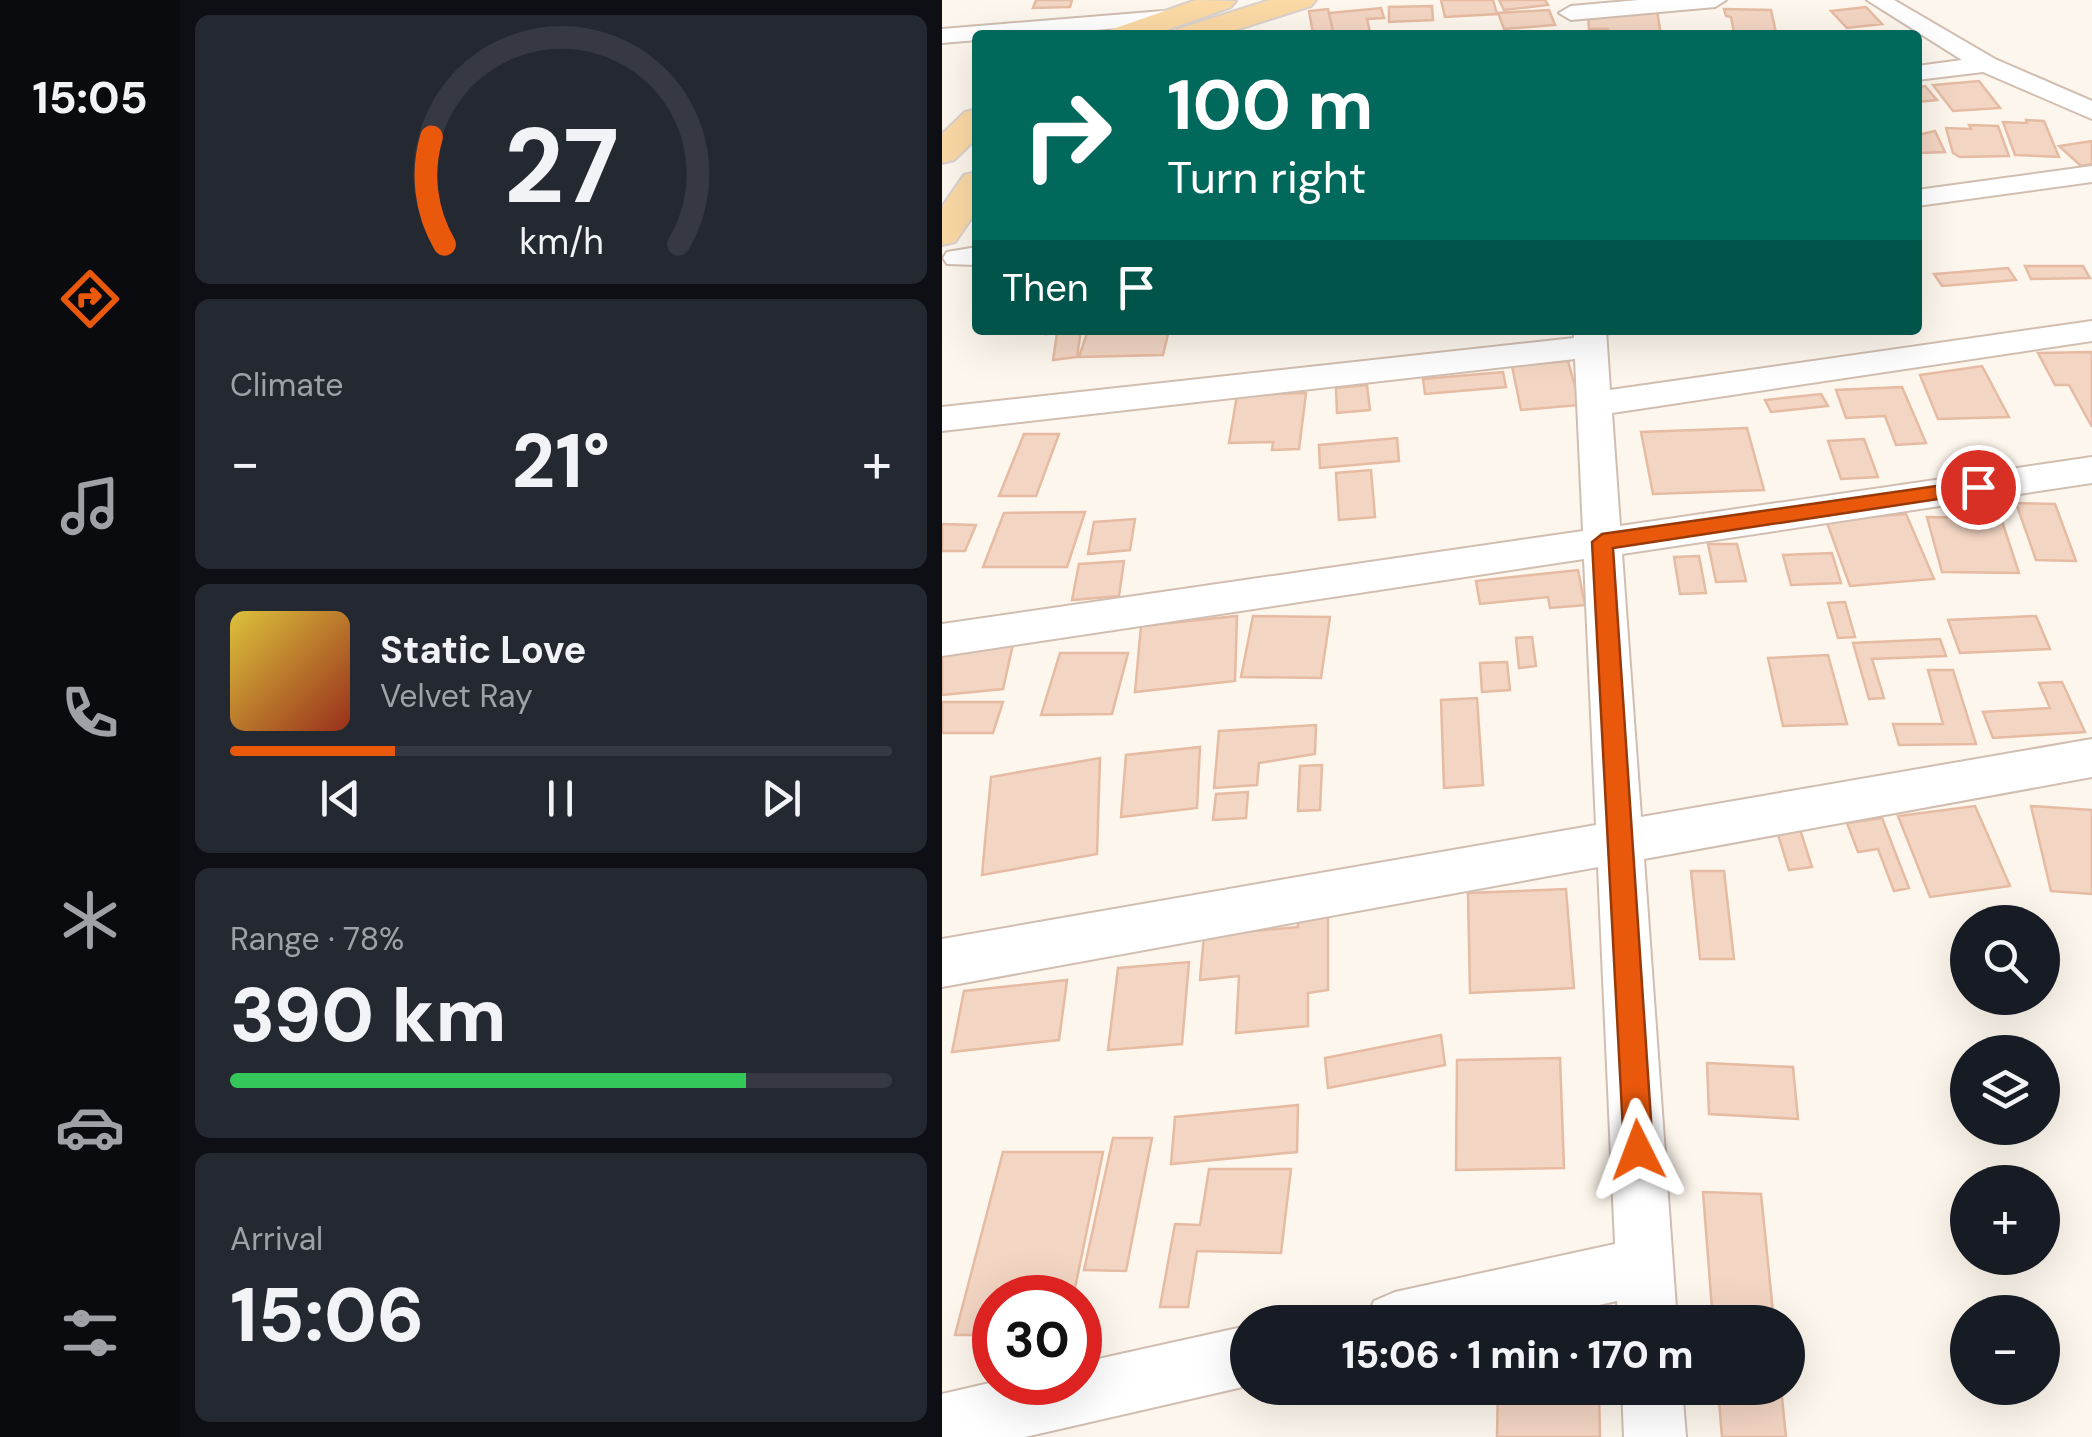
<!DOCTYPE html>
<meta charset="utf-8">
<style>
:root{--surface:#171b24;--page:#242831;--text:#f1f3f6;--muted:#9ea1a6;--line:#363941;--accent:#ea580c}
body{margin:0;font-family:"DM Sans",sans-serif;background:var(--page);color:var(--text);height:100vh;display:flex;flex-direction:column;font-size:38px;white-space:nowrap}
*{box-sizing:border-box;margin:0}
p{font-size:32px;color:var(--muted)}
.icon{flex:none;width:55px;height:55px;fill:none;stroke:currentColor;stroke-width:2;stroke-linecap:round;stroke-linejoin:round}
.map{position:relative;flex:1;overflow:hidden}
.sheet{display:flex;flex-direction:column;gap:15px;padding:15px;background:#0d0f14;width:762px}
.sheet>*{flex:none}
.hud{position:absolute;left:30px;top:30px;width:950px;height:305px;border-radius:10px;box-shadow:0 10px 40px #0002;background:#00695c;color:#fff;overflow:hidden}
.controls{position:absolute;left:1008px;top:905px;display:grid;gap:20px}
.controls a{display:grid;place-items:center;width:110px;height:110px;border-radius:50%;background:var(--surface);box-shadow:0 10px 40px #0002;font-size:50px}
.speed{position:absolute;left:30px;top:1275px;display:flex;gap:20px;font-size:50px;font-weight:700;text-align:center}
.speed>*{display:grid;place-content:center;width:130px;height:130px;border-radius:50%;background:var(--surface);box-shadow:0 10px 40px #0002;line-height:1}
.speed .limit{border:15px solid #d22;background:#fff;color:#111}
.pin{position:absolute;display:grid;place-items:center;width:85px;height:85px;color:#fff;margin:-42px;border:5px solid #fff;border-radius:50%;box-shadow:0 2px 10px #0007}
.me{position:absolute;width:110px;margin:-55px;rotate:357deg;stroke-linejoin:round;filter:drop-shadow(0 0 8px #0008)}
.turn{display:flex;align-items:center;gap:35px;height:210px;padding:0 30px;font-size:45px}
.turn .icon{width:130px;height:130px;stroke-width:2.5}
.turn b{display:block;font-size:70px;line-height:85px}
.then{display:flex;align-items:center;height:95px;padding:0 30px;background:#0003;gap:20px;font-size:38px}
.big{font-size:75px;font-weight:800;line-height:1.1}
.sheet .tile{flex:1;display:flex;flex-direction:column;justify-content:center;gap:15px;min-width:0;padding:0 35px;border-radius:15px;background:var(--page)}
.sheet .dial{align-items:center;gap:0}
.dial svg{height:260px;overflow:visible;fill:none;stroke:var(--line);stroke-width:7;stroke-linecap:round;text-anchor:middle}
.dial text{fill:var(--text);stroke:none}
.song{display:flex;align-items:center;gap:30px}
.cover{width:120px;height:120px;border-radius:15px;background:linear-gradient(135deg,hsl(50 70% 55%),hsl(10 70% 35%))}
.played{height:10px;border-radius:5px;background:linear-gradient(90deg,var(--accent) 25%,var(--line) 25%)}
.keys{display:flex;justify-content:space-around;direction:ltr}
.heat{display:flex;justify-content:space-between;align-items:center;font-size:55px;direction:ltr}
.charge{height:15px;border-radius:8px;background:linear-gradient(90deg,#34c759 78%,var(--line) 0)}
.trip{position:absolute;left:288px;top:1305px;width:575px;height:100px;border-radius:50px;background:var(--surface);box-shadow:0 10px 40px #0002;font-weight:800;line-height:100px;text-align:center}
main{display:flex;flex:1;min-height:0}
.dock{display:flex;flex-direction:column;width:180px;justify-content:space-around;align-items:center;background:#090b0e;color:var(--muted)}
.dock .icon{width:70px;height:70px}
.dock .active{color:var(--accent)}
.dock b{font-size:45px;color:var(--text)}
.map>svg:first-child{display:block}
</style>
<main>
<nav class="dock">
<b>15:05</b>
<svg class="icon active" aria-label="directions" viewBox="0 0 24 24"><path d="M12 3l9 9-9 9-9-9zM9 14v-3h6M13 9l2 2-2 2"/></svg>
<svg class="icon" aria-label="music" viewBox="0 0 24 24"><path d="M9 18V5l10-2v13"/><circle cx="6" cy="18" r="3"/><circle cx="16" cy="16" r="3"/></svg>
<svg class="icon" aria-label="phone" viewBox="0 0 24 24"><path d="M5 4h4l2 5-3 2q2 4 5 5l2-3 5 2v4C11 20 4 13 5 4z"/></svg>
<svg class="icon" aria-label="climate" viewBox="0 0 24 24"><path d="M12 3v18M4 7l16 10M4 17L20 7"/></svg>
<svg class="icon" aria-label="car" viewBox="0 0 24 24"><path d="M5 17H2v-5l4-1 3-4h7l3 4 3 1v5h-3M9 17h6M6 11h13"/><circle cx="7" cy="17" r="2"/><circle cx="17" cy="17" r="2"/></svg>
<svg class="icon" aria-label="filters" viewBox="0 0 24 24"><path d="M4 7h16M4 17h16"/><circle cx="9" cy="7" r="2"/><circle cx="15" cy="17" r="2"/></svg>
</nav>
<section class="sheet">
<div class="tile dial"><svg viewBox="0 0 100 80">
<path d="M14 69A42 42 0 1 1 86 69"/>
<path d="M14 69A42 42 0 0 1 10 36" stroke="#ea580c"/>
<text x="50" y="56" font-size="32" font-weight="700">27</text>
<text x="50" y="72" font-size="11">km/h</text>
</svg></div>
<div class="tile"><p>Climate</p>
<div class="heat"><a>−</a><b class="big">21°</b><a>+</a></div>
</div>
<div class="tile">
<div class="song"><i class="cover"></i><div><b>Static Love</b><p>Velvet Ray</p></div></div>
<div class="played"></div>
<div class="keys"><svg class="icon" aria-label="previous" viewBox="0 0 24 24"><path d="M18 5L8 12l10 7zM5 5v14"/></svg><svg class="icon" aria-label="pause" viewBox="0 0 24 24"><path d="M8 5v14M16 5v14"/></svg><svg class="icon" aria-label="next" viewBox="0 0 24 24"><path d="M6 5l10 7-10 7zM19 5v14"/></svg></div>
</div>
<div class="tile"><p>Range · 78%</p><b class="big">390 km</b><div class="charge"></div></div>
<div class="tile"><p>Arrival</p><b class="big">15:06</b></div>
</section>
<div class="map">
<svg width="1150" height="1437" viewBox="0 0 1150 1437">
<rect width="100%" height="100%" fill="#fdf6ec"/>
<path fill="#f3d5c3" stroke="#e6bba3" stroke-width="2.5" d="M 94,0 L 130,0 L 128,7 L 91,8 Z
M 499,0 L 551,0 L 555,14 L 503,17 Z
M 557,0 L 603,0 L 606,5 L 562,10 Z
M 490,6 L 491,20 L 447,22 L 447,7 Z
M 924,7 L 940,24 L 905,28 L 889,11 Z
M 439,8 L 442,18 L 425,19 L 428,32 L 392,35 L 387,13 Z
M 386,9 L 391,32 L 371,34 L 367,11 Z
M 782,9 L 829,10 L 834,33 L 792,32 L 789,17 L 784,16 Z
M 607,10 L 613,25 L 562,29 L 556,13 Z
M 715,11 L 719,35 L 667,35 L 666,29 L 647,29 L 646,15 Z
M 1037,81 L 1058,108 L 1011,111 L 991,85 Z
M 983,86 L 995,100 L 975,102 L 975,87 Z
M 1084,120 L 1102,121 L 1117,157 L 1073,155 L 1061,122 L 1085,123 Z
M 1027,125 L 1056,126 L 1067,156 L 1018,157 L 1011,153 L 1004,128 L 1029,129 Z
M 993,131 L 1003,152 L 978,153 L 975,135 Z
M 1150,141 L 1150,164 L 1139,166 L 1117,146 Z
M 1083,266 L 1141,266 L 1148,278 L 1089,279 Z
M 1066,268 L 1074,280 L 1000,286 L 992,274 Z
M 105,330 L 139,330 L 135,357 L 111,360 L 115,333 L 104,334 Z
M 146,330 L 227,330 L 221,355 L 137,357 Z
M 1150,352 L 1150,427 L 1127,385 L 1113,385 L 1096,353 Z
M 626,361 L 638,405 L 579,410 L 570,366 Z
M 1040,366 L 1067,417 L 996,419 L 978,375 Z
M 561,372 L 564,387 L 483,394 L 481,379 Z
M 425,385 L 428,410 L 395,413 L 394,388 Z
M 960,387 L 984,443 L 954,445 L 943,416 L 904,418 L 894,390 Z
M 364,393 L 357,449 L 330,450 L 331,442 L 287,443 L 295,395 Z
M 879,394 L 886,406 L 829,412 L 823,400 Z
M 805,428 L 822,490 L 711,494 L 699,432 Z
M 82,434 L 117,434 L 94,496 L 57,496 Z
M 455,438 L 457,461 L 378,468 L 377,445 Z
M 922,439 L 936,477 L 899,479 L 886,441 Z
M 429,470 L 433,517 L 397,520 L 394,473 Z
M 1074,503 L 1113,504 L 1134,561 L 1094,560 Z
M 143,512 L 125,567 L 41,567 L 62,513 Z
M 964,514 L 992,579 L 908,586 L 884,520 Z
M 985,517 L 1059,518 L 1077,573 L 1000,572 Z
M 193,519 L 188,550 L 146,554 L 152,522 Z
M 0,524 L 34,525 L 23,551 L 0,551 Z
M 766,544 L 795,544 L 804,581 L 774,582 Z
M 890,553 L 899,583 L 849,585 L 841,555 Z
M 757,556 L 764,593 L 738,594 L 732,557 Z
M 182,561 L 177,596 L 130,600 L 137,564 Z
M 636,570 L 643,605 L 608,608 L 606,597 L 538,604 L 534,581 Z
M 903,602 L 913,637 L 896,638 L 886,603 Z
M 295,616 L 293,681 L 193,692 L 199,626 Z
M 311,616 L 388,617 L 379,678 L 299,677 Z
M 1094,616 L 1108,649 L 1018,653 L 1006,620 Z
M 590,637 L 594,666 L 577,668 L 574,638 Z
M 998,639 L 1004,656 L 930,659 L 942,698 L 927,699 L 911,643 Z
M 71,644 L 61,689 L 0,695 L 0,650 Z
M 118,653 L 186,653 L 170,714 L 99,715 Z
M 886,655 L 905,724 L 841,726 L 826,658 Z
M 565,662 L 568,690 L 540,692 L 538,663 Z
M 986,670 L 1011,670 L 1034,744 L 957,745 L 951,724 L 1001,724 Z
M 1120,682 L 1143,732 L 1051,738 L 1041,712 L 1108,708 L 1097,683 Z
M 535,698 L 541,785 L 502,788 L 499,700 Z
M 0,702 L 61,702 L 51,733 L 0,733 Z
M 374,725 L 373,754 L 317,763 L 315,785 L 272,788 L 277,731 Z
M 258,747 L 255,808 L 179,817 L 184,755 Z
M 158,758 L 155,854 L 40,875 L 49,777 Z
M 380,765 L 378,810 L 356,811 L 358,766 Z
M 306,792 L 304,818 L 271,820 L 274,794 Z
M 1033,806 L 1068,886 L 988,897 L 956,816 Z
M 1089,806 L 1150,810 L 1150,894 L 1109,891 Z
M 940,818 L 967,888 L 952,891 L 936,849 L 916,852 L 905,823 Z
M 857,826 L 870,867 L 847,870 L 834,828 Z
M 749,871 L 782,871 L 792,959 L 758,959 Z
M 624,889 L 632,988 L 528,993 L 526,893 Z
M 386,908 L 386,990 L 366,993 L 366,1026 L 294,1033 L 297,976 L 258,980 L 262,935 L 356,927 L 356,910 Z
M 247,962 L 240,1044 L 166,1050 L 176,968 Z
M 125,980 L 117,1040 L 10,1052 L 22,991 Z
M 499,1035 L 503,1065 L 386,1088 L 383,1058 Z
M 618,1058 L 622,1168 L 514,1170 L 515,1060 Z
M 765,1063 L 851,1067 L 856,1119 L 767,1114 Z
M 356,1105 L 355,1152 L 229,1164 L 233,1117 Z
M 171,1138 L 210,1138 L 184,1271 L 142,1270 Z
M 61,1152 L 161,1152 L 131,1298 L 52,1298 L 52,1335 L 13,1335 Z
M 267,1169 L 349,1169 L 339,1253 L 255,1251 L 246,1307 L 218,1307 L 233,1224 L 258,1225 Z
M 761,1192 L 819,1194 L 832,1322 L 771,1322 Z
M 556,1388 L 657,1388 L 658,1437 L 555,1437 Z
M 776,1388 L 839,1388 L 844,1437 L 780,1437 Z"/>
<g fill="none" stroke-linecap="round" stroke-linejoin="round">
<g stroke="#d1beb0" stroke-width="4">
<path id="minor" d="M 697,0 L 784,0 L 773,7 L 629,20 L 617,13 L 629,6 Z
M 925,0 L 952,0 L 1053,59 L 1150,101 L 1150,119 L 1041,72 L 975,80 L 975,66 L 1020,60 Z
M 221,11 L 229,13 L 233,18 L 229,23 L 99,35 L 35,35 L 35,40 L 0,43 L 0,29 Z
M 1150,166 L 1150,182 L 975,206 L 975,190 Z
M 35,247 L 35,265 L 5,264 L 1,258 L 5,252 Z
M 1150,321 L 1150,341 L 670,413 L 678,526 L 1150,457 L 1150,483 L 680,554 L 699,817 L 1150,739 L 1150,777 L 702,859 L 735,1322 L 677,1322 L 675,1301 L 581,1322 L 423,1322 L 432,1301 L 453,1292 L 673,1244 L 656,867 L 0,987 L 0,939 L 654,825 L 642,559 L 0,656 L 0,624 L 641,531 L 633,359 L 0,431 L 0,407 L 632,338 L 632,330 L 664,330 L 668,390 Z
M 305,1326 L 305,1386 L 83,1437 L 0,1437 L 0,1394 L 52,1382 L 138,1382 L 138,1363 Z
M 680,1388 L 740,1388 L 744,1437 L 682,1437 Z"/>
</g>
<g stroke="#dad1cd" stroke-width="4">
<path id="major" d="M 254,0 L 294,1 L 289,7 L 211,35 L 167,35 L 171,29 Z
M 328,0 L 374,0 L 369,6 L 278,35 L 232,35 L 236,29 Z
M 35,109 L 35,138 L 12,160 L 0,163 L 0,134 L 23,112 Z
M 35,172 L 35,210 L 13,242 L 0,245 L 0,207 L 22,175 Z"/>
</g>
<use href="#minor" fill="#fff" fill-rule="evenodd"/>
<use href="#major" fill="#fbd9a5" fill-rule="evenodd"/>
</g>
<path fill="#ea580c" stroke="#983908" stroke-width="2.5" d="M 1036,480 L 1043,482 L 1043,492 L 671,548 L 711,1150 L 707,1160 L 696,1165 L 686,1160 L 682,1150 L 650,542 L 660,534 Z"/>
</svg>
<div class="controls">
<a><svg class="icon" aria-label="search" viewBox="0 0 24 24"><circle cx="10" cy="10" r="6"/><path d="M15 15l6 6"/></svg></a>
<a><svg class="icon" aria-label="layers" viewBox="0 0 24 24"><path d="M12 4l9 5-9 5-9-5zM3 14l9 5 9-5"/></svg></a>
<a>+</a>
<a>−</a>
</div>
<div class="speed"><div class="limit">30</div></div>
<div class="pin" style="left:1036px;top:487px;background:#d93025"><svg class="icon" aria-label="arrive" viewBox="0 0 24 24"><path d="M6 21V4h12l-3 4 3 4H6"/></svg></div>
<svg class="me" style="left:696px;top:1150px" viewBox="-20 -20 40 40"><path d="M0-17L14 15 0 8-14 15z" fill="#ea580c" stroke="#fff" stroke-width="4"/></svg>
<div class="trip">15:06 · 1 min · 170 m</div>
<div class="hud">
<div class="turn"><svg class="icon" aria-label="right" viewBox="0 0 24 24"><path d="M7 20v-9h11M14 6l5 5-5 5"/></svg><div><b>100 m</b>Turn right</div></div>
<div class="then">Then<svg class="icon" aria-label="arrive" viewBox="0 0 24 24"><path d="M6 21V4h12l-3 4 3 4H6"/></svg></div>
</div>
</div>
</main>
